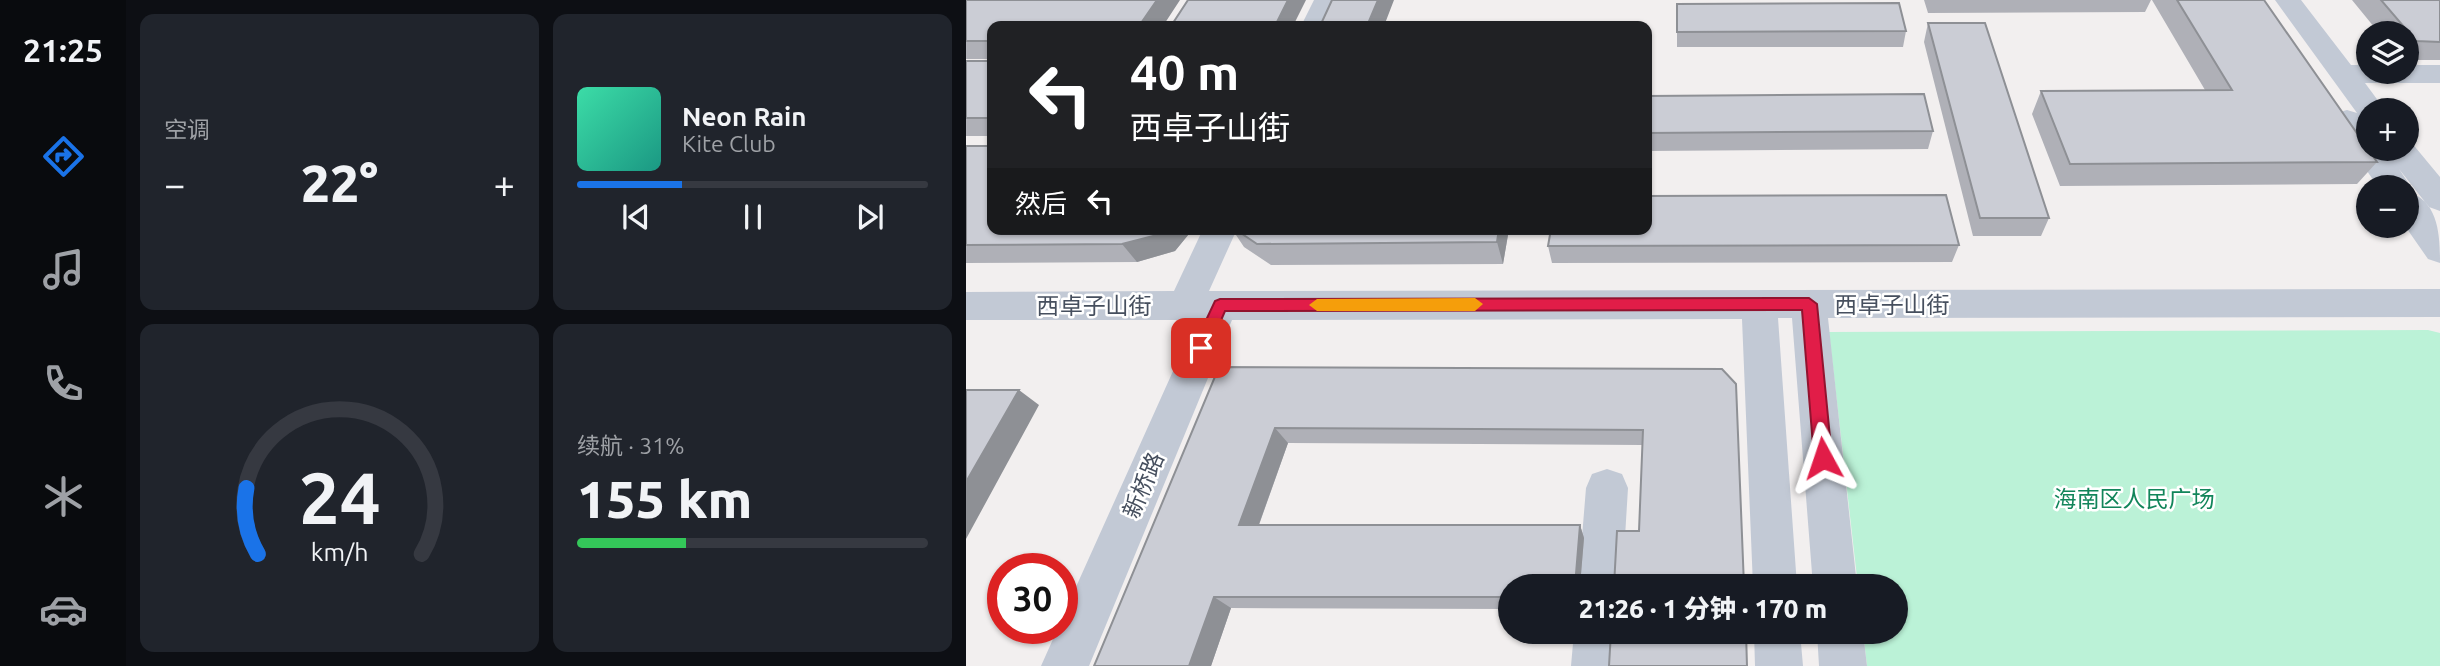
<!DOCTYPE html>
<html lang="zh">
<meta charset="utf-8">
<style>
:root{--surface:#171b24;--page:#20242c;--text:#f1f3f6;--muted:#9ea1a6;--line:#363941;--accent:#1a73e8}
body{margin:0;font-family:Ubuntu,"Noto Sans SC",sans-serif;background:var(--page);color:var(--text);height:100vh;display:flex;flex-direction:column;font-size:26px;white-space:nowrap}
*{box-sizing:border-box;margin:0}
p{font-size:23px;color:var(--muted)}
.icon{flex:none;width:38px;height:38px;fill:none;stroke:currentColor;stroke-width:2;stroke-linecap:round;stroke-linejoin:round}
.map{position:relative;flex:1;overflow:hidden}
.sheet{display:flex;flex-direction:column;gap:14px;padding:14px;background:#0d0f14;width:840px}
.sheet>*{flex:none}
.banner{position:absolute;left:21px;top:21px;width:665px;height:214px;border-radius:14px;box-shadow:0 2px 5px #0004;background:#202124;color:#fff;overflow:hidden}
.fabs{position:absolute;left:1390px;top:21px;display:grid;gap:14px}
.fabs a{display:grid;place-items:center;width:63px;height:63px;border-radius:50%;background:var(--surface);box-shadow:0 2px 5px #0004;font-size:35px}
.speed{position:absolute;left:21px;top:553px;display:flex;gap:14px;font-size:35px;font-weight:700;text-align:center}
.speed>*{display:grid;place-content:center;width:91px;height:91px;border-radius:50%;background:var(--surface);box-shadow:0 2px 5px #0004;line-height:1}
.speed .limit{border:10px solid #d22;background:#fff;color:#111}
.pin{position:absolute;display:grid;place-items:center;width:60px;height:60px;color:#fff;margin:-30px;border-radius:14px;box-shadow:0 4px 10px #0006}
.me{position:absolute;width:77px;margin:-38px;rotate:355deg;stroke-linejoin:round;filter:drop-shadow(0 0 5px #0008)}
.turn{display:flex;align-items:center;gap:24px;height:147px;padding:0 28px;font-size:32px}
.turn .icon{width:91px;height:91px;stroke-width:2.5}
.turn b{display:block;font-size:49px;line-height:60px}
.then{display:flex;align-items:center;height:66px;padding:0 28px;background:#0003;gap:14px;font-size:26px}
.big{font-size:52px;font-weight:800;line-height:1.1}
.sheet .widget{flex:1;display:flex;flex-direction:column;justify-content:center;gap:10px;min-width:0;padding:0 24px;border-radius:14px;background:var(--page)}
.sheet .dial{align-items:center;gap:0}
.dial svg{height:182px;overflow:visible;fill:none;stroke:var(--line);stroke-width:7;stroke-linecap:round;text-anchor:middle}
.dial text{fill:var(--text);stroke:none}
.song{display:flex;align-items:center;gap:21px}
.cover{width:84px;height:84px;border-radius:10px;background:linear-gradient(135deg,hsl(160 70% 55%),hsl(170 70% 35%))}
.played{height:7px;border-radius:4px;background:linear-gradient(90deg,var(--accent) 30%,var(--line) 30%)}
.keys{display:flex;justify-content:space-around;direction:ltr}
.heat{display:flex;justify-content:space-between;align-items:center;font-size:38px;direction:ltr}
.charge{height:10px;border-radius:5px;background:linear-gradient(90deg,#34c759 31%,var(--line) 0)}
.sheet .tiles{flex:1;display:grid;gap:14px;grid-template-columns:repeat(2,1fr)}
.trip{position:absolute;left:532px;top:574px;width:410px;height:70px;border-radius:35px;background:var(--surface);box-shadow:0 2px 5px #0004;font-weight:800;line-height:70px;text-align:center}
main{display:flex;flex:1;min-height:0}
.menu{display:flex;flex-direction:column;width:126px;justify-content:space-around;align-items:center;background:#090b0e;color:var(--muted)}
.menu .icon{width:49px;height:49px}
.menu .on{color:var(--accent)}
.menu b{font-size:32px;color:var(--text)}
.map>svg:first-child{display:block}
</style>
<main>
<nav class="menu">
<b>21:25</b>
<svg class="icon on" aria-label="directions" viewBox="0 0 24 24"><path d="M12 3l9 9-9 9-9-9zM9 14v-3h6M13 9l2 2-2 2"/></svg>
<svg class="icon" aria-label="music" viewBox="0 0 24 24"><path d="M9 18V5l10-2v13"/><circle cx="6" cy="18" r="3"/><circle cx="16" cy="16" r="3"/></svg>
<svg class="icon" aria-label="phone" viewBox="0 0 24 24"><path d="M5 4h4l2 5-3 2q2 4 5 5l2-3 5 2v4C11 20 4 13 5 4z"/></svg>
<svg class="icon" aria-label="climate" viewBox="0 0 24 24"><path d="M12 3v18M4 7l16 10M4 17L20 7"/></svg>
<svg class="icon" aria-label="car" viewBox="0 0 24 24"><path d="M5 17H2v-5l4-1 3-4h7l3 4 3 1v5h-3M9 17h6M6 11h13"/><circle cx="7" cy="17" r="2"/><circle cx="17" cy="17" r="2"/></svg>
</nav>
<section class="sheet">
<div class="tiles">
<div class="widget"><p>空调</p>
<div class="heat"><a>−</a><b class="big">22°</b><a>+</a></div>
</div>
<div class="widget">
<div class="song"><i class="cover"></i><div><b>Neon Rain</b><p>Kite Club</p></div></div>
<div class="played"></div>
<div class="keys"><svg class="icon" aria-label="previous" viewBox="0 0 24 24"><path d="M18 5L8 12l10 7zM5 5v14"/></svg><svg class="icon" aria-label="pause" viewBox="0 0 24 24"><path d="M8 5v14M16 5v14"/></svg><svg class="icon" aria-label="next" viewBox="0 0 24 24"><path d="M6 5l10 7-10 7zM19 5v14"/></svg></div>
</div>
<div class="widget dial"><svg viewBox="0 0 100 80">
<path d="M14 69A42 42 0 1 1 86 69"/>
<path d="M14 69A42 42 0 0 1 9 40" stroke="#1a73e8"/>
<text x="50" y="56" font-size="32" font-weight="700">24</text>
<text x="50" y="72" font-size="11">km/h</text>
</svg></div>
<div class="widget"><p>续航 · 31%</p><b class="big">155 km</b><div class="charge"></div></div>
</div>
</section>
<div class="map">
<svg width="1474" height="666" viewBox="0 0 1474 666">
<rect width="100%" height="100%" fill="#f2efef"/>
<path fill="#bbf2d7" d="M 1462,330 L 1474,333 L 1474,666 L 901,666 L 897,632 L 929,632 L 929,586 L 892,586 L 863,332 Z"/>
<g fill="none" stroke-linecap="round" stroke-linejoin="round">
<path fill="#c2c9d5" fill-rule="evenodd" d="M 348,0 L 374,0 L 361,26 L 335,26 Z
M 1309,0 L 1335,0 L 1385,65 L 1402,65 L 1402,72 L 1440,72 L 1440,65 L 1474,65 L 1474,83 L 1399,83 L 1419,110 L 1402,110 L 1402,119 L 1394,117 L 1402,127 L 1402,149 L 1418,149 L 1421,153 L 1419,149 L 1440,149 L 1440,140 L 1445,142 L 1474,177 L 1474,211 L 1463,207 L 1433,169 L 1445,187 L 1442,192 C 1473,201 1474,236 1474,263 L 1462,259 L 1439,226 L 1440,187 L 1412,187 L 1366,120 L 1370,113 L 1381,110 L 1391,113 Z
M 237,229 L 271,229 L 243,291 L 1474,289 L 1474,317 L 862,318 L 891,586 L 847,586 L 826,318 L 812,318 L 831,586 L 787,586 L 776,319 L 266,320 L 123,666 L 75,666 L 92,628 L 96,628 L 96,618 L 230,320 L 0,320 L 0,292 L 208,291 Z
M 641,469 L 656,474 L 662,488 L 656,586 L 612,586 L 620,488 L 626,474 Z
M 608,632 L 654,632 L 653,666 L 605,666 Z
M 788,632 L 834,632 L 837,666 L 789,666 Z
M 851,632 L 897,632 L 901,666 L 853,666 Z"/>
</g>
<path fill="#afb0b7" d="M 0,0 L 26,26 L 26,59 L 0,59 Z
M 958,0 L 1185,0 L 1179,12 L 962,13 Z
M 1186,0 L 1298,0 L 1411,162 L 1391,184 L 1094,186 L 1066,114 L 1075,91 L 1239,90 Z
M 1386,0 L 1474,0 L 1474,60 L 1440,60 L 1440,33 L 1413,33 Z
M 711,4 L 940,31 L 937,47 L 711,47 Z
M 962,23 L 1083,218 L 1075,236 L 1007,236 L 958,42 Z
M 0,61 L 26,61 L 26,136 L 0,136 Z
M 681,96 L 967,131 L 962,149 L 681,151 Z
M 0,146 L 227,229 L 209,251 L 171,262 L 0,263 Z
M 266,229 L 543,229 L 537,264 L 305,265 L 278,247 Z
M 993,245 L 986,262 L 586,263 L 582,246 Z
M 253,367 L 756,369 L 673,531 L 677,445 L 322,443 L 293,525 L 614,525 L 618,538 L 614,586 L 544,586 L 544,609 L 265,608 L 245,666 L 128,666 Z"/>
<path fill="#8e9095" d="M 191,0 L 214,0 L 197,26 L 173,26 Z
M 322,0 L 340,0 L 327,26 L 309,26 Z
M 412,0 L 428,0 L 418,26 L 401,26 Z
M 199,229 L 227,229 L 209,251 L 171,262 L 156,244 Z
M 533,229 L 543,229 L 537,264 L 531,242 Z
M 53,390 L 73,405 L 0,539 L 0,482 Z
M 309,428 L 322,443 L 288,538 L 273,525 Z
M 614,525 L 618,538 L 614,586 L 609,586 Z
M 248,597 L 265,608 L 245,666 L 223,666 Z"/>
<path fill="#cbcdd5" stroke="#8e9095" stroke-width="2" d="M 0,0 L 191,0 L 173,26 L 26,26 L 26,41 L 0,41 Z
M 222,0 L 322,0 L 309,26 L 205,26 Z
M 366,0 L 412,0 L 401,26 L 354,26 Z
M 1211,0 L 1298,0 L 1411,162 L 1104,164 L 1075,91 L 1266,90 Z
M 1415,0 L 1474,0 L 1474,42 L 1450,41 Z
M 933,3 L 940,31 L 711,32 L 711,4 Z
M 408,23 L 614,23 L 614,26 L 407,26 Z
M 962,23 L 1019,23 L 1083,218 L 1014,218 Z
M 0,61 L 26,61 L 26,118 L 0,118 Z
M 958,94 L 967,131 L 681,133 L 681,96 Z
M 0,146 L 26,146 L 26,229 L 199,229 L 195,234 L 156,244 L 0,245 Z
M 980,195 L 993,245 L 582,246 L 585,229 L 681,229 L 681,196 Z
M 269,229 L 533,229 L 531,242 L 291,244 Z
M 253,367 L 756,369 L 770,384 L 778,586 L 648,586 L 651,531 L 673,531 L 677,430 L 309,428 L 273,525 L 614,525 L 609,586 L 544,586 L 544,597 L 248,597 L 223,666 L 128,666 Z
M 0,390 L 53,390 L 0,482 Z
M 645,632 L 780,632 L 781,666 L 643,666 Z"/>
<path fill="#e11d48" stroke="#92132f" stroke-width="2" d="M 843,298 L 851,304 L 866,458 L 857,466 L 848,458 L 836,310 L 259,311 L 241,353 L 235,355 L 227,348 L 249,301 L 254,299 Z"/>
<path fill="#f59e0b" d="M 509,298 L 517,304 L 509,311 L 351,311 L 343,305 L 351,299 Z"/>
<g text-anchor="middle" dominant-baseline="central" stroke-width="5" stroke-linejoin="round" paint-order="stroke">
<g font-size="23" fill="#464f5e" stroke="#fff">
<text x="926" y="304">西卓子山街</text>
<text x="128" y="305">西卓子山街</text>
<text transform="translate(177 485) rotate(-67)">新桥路</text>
</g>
<g font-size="23" fill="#11855a" stroke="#fff">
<text x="1168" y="498">海南区人民广场</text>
</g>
</g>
</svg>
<div class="fabs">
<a><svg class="icon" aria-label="layers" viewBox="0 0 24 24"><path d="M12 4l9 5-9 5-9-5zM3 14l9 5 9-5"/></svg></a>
<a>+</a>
<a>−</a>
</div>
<div class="speed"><div class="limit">30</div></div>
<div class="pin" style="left:235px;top:348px;background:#d93025"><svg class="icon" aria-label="arrive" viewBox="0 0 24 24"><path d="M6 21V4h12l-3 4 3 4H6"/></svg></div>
<svg class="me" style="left:857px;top:458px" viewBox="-20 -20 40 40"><path d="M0-17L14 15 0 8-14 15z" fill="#e11d48" stroke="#fff" stroke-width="4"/></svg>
<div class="trip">21:26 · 1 分钟 · 170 m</div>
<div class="banner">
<div class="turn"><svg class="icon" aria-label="left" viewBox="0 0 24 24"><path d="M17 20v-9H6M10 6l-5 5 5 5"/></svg><div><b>40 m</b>西卓子山街</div></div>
<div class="then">然后<svg class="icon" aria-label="left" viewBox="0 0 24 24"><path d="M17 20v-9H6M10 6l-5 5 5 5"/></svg></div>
</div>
</div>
</main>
